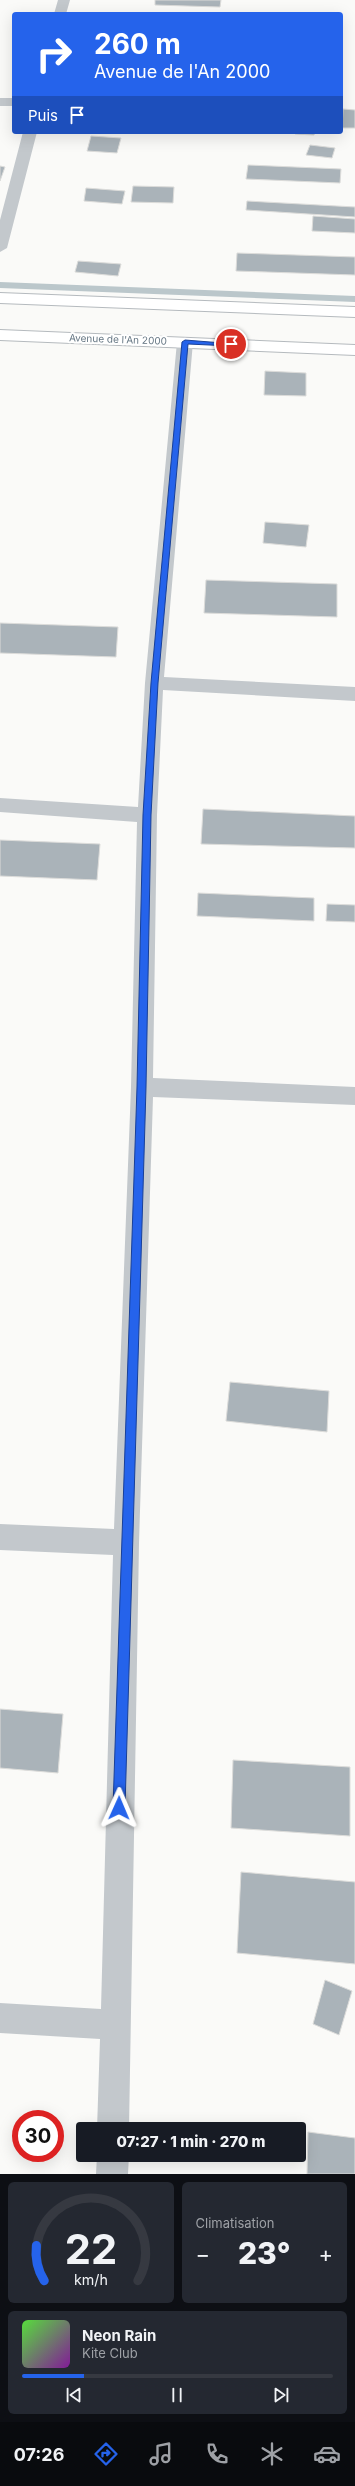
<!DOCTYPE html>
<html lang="fr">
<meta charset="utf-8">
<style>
:root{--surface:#171b24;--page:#242831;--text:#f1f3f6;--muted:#9ea1a6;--line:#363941;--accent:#2563eb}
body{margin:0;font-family:Inter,sans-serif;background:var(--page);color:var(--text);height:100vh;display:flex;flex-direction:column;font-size:15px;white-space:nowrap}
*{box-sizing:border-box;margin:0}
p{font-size:13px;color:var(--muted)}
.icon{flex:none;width:22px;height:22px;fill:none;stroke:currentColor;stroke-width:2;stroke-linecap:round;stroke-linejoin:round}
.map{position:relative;height:2174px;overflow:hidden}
.panel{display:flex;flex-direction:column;gap:8px;padding:8px;background:#0d0f14;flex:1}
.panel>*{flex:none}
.top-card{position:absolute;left:12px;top:12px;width:331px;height:122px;border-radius:4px;box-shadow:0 4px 16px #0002;background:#2563eb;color:#fff;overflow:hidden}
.speed{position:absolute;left:12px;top:2110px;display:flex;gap:8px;font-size:20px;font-weight:700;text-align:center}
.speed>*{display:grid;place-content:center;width:52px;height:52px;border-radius:50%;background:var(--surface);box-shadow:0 4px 16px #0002;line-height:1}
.speed .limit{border:6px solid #d22;background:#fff;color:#111}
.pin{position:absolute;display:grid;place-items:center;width:34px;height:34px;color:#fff;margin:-17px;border:2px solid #fff;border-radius:50%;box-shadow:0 1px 4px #0007}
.me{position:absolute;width:44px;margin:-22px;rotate:1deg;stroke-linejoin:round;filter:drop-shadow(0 0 3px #0008)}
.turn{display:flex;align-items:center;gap:14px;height:84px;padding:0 16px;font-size:18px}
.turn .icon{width:52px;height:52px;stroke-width:2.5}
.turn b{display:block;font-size:28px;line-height:34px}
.then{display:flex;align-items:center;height:38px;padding:0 16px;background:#0003;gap:8px;font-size:15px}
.big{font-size:30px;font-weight:800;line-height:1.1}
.panel .card{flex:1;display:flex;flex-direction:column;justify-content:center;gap:6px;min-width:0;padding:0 14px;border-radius:6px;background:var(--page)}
.panel .dial{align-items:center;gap:0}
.dial svg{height:104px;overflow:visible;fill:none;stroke:var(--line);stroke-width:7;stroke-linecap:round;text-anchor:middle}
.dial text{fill:var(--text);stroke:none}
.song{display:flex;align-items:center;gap:12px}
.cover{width:48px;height:48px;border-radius:6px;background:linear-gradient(135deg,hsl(110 70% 55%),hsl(290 70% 35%))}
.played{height:4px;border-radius:2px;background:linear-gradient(90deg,var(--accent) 20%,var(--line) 20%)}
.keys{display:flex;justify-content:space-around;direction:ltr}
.heat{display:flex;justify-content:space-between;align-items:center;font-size:22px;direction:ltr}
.panel .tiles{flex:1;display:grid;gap:8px;grid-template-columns:1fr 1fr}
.card:last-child{grid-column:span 2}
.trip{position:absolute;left:76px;top:2122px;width:230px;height:40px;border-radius:4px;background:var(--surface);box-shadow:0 4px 16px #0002;font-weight:800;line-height:40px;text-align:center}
.tabs{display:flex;height:64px;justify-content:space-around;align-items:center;background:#090b0e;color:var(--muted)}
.tabs .icon{width:28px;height:28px}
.tabs .selected{color:var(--accent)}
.tabs b{font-size:18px;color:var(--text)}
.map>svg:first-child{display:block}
</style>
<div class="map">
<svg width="355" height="2174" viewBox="0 0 355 2174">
<rect width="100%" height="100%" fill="#fafaf8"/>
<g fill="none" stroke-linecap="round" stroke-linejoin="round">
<path fill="#bbc7cb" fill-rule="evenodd" d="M 0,282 L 355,296 L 355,302 L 0,288 Z"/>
</g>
<path fill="#aab3b9" stroke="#dcdcda" d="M 155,0 L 221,0 L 220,7 L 155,5 Z
M 343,109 L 355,110 L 355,128 L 342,128 Z
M 296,132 L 315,132 L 314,135 L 295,134 Z
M 91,136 L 121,138 L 117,153 L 87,151 Z
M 310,145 L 335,148 L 332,158 L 306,155 Z
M 248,165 L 341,169 L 340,183 L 246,179 Z
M 0,166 L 5,167 L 0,181 Z
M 133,186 L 174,187 L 173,203 L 131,202 Z
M 86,188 L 125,191 L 122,204 L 84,201 Z
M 247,201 L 355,207 L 355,217 L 246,210 Z
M 313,216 L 355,219 L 355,233 L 312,231 Z
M 237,253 L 355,257 L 355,275 L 236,271 Z
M 78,261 L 121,264 L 118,276 L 75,272 Z
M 265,371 L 306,373 L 306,396 L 264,395 Z
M 265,522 L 309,525 L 306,547 L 263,543 Z
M 206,580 L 337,584 L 337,617 L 204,613 Z
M 0,623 L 118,627 L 116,657 L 0,653 Z
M 203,809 L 355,816 L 355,848 L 201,844 Z
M 0,840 L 100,844 L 97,880 L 0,876 Z
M 198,893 L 314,898 L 314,921 L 197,916 Z
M 327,904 L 355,905 L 355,922 L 326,921 Z
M 230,1382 L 329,1391 L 327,1432 L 226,1421 Z
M 0,1709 L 63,1714 L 58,1773 L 0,1768 Z
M 233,1760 L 350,1767 L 350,1836 L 231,1828 Z
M 241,1872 L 355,1882 L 355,1964 L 237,1953 Z
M 325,1980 L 352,1991 L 339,2035 L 313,2024 Z
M 308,2132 L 355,2138 L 355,2174 L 307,2174 Z"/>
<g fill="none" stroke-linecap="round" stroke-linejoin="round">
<g stroke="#b5babe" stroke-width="2">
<path id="major" d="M 0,293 L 355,307 L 355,317 L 0,303 Z
M 0,330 L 355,345 L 355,355 L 0,340 Z"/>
</g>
<path fill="#c3c8cc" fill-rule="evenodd" d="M 58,0 L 70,0 L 66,14 L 54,14 Z
M 0,98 L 14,98 L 14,106 L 0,106 Z
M 23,132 L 37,132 L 7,248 L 0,252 L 0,220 Z
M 185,337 L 193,342 L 164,677 L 355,687 L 355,701 L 163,690 L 157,815 L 153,1078 L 355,1087 L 355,1105 L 153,1097 L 139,1543 L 129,2129 L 97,2129 L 100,2039 L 0,2033 L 0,2003 L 101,2009 L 113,1555 L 0,1550 L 0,1524 L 114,1529 L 131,1087 L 137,822 L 0,812 L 0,798 L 138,807 L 145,683 L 177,342 Z
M 97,2155 L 129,2155 L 128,2174 L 96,2174 Z"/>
<use href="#major" fill="#fff" fill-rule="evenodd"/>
</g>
<path fill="#2563eb" stroke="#184099" d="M 185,340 L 235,344 L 231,346 L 188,344 L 158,683 L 151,815 L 146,1087 L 125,1808 L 119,1814 L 113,1808 L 137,1087 L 143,815 L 151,683 L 182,342 Z"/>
<g text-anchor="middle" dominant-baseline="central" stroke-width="4" stroke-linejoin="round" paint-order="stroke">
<g font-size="10" fill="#657683" stroke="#fff">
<text transform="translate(118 339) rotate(2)">Avenue de l'An 2000</text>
</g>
</g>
</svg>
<div class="speed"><div class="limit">30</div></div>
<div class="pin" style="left:231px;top:344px;background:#d93025"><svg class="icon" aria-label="arrive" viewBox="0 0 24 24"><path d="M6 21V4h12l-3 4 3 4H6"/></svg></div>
<svg class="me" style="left:119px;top:1808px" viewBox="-20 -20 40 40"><path d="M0-17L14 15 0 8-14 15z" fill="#2563eb" stroke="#fff" stroke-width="4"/></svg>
<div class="trip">07:27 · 1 min · 270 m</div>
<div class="top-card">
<div class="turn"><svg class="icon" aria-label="right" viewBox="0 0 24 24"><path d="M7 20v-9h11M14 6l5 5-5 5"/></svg><div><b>260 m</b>Avenue de l'An 2000</div></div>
<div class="then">Puis<svg class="icon" aria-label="arrive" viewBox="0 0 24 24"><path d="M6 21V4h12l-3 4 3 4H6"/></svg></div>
</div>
</div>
<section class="panel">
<div class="tiles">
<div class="card dial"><svg viewBox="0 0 100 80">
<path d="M14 69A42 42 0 1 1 86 69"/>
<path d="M14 69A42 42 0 0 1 8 42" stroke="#2563eb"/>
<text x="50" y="56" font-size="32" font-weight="700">22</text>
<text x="50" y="72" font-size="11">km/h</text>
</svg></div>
<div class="card"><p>Climatisation</p>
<div class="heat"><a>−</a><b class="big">23°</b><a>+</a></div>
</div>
<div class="card">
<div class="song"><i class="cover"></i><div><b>Neon Rain</b><p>Kite Club</p></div></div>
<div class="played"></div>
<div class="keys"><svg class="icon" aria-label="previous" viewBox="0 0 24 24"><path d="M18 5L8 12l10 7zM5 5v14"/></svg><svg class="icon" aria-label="pause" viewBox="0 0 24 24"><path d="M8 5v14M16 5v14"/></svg><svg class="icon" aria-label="next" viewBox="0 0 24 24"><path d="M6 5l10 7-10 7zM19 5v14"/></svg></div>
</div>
</div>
</section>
<nav class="tabs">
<b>07:26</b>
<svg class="icon selected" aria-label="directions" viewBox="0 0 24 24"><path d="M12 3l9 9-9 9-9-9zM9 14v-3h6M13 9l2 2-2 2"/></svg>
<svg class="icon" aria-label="music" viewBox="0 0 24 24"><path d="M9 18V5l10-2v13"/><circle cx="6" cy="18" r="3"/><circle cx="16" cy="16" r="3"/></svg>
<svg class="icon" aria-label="phone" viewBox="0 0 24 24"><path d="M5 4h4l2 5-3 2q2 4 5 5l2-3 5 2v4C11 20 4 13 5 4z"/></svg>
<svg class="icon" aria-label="climate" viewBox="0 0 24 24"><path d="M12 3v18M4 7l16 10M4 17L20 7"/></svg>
<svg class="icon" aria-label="car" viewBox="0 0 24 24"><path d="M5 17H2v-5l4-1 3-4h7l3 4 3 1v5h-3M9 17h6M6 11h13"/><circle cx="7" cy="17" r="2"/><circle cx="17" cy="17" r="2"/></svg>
</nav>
